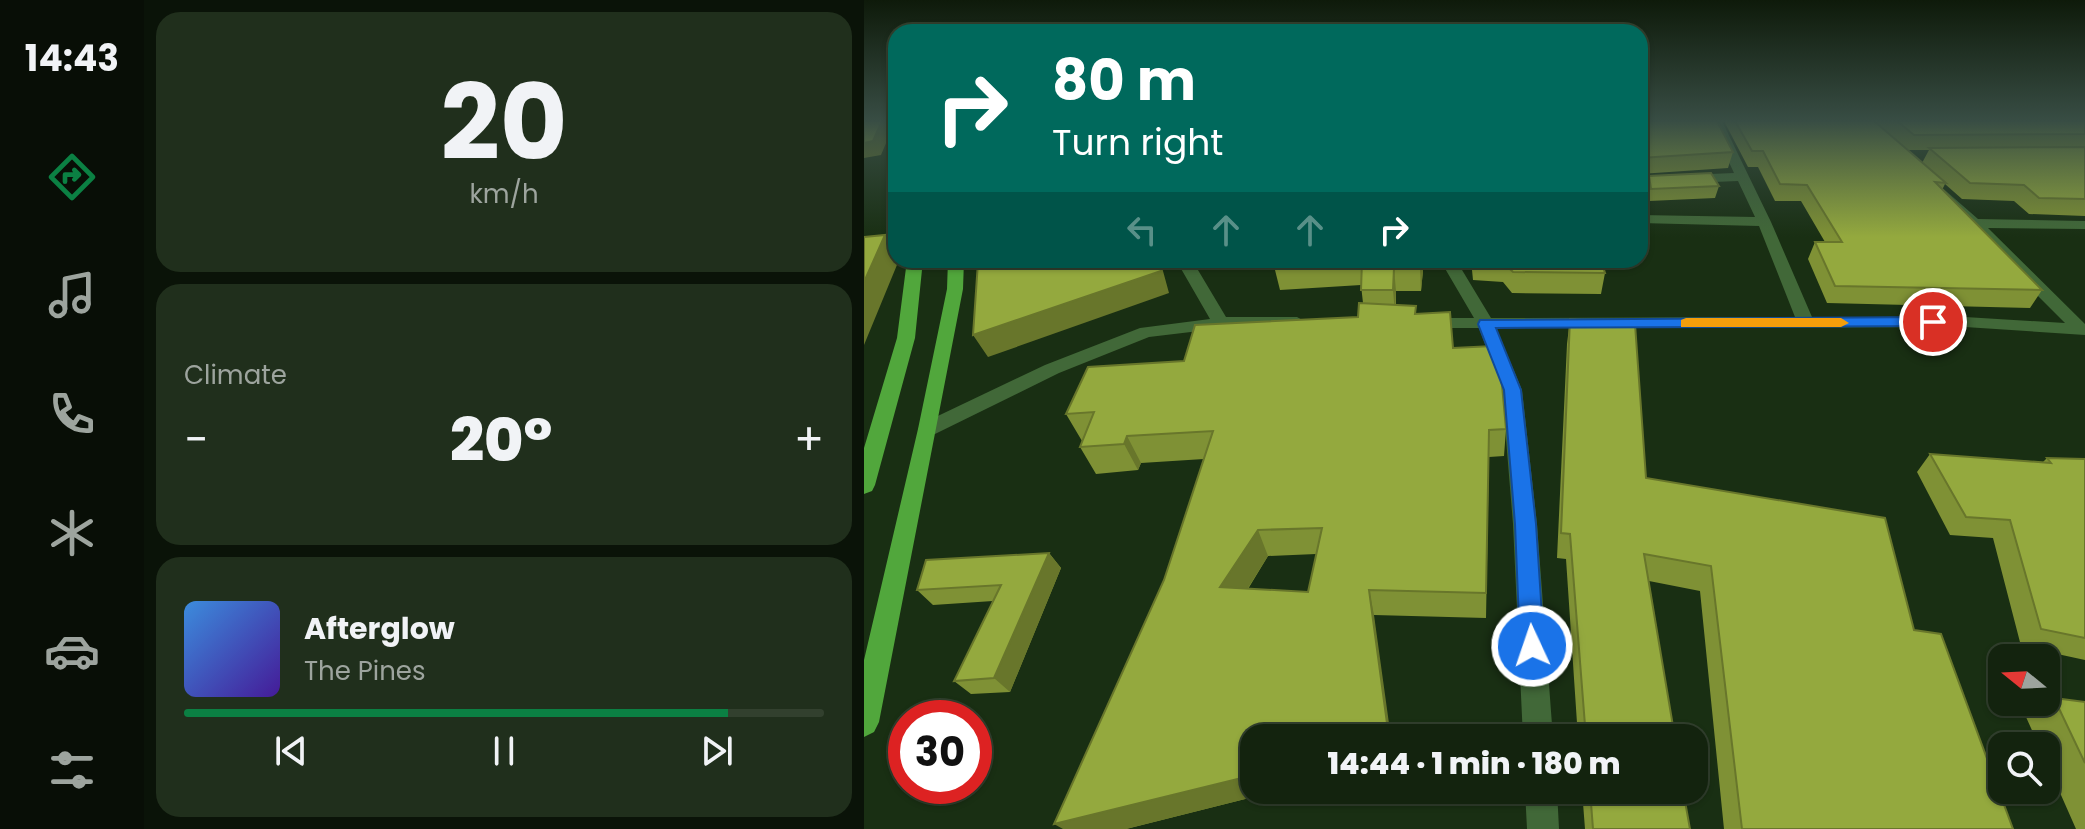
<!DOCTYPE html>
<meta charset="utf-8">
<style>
:root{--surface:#13230e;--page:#202f1c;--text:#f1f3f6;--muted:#9da49e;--line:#32402e;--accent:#0b8043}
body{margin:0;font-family:Poppins,sans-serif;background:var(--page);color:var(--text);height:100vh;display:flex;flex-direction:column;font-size:30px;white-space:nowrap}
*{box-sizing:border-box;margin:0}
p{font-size:26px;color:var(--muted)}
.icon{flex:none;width:44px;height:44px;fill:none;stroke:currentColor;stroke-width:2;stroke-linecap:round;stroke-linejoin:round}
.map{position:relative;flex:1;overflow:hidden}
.drawer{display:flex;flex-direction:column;gap:12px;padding:12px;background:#0a1308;width:720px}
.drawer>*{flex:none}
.guide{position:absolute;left:24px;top:24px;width:760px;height:244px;border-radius:24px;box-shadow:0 2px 6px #0004,0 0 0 2px var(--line);background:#00695c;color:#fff;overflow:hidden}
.needle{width:52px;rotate:288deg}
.controls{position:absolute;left:1124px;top:644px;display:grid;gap:16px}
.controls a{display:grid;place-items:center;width:72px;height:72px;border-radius:16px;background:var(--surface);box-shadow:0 2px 6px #0004,0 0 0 2px var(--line);font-size:40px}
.speed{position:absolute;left:24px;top:700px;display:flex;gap:16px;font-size:40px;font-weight:700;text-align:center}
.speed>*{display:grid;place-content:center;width:104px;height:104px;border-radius:50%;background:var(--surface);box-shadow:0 2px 6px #0004,0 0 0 2px var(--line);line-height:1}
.speed .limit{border:12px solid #d22;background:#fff;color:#111}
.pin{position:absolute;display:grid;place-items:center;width:68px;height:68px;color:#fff;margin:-34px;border:4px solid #fff;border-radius:50%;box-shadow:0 2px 8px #0007}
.me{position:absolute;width:88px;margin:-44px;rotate:357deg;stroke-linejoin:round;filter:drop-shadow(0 0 6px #0008)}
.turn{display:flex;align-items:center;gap:28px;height:168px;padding:0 32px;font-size:36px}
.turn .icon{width:104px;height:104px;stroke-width:2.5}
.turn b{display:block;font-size:56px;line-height:68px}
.lanes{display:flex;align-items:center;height:76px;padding:0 32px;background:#0003;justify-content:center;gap:40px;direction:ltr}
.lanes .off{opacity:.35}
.big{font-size:60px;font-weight:800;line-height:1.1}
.drawer .tile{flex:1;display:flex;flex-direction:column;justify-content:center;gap:12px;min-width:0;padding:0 28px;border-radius:24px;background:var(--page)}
.drawer .dial{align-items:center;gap:0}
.dial b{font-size:104px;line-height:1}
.song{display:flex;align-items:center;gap:24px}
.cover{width:96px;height:96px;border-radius:12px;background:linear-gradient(135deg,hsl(210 70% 55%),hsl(260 70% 35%))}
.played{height:8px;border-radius:4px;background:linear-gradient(90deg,var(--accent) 85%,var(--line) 85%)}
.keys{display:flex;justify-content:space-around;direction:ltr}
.heat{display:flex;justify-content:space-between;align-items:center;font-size:44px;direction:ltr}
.trip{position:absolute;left:376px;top:724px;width:468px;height:80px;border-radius:24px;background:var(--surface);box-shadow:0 2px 6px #0004,0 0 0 2px var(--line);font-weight:800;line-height:80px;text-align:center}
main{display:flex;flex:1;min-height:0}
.tab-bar{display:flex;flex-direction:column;width:144px;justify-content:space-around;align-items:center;background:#080e06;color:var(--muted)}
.tab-bar .icon{width:56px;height:56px}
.tab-bar .on{color:var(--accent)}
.tab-bar b{font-size:36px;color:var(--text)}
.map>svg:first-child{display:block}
</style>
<main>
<nav class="tab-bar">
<b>14:43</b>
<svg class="icon on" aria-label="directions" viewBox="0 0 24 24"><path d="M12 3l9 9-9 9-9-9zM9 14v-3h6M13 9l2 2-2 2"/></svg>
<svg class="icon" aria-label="music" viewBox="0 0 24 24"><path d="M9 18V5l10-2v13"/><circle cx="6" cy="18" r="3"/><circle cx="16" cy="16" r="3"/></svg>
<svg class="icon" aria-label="phone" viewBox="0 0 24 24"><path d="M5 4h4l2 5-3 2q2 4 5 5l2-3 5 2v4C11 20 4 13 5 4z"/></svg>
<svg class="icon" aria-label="climate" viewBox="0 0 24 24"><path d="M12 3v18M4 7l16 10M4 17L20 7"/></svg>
<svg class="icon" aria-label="car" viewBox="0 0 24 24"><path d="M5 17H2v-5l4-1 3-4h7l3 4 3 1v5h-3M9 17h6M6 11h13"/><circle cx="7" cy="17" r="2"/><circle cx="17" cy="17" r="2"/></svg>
<svg class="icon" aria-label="filters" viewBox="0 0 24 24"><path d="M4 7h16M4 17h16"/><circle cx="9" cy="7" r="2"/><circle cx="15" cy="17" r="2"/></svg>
</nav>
<section class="drawer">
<div class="tile dial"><b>20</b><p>km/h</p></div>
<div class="tile"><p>Climate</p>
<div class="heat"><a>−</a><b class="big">20°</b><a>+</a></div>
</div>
<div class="tile">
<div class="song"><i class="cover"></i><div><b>Afterglow</b><p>The Pines</p></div></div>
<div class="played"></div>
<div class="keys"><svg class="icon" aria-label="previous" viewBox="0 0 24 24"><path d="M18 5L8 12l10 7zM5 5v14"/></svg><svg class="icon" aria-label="pause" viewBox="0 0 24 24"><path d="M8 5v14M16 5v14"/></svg><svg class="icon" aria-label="next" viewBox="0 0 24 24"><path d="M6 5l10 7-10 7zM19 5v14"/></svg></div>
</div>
</section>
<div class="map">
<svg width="1221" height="829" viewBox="0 0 1221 829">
<rect width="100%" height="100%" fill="#192f13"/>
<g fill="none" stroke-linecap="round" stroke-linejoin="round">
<path fill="#416838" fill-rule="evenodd" d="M 846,121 L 858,121 L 907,222 L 948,317 L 1101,317 L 1201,323 L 1070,192 L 1068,189 L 1075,185 L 1114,219 L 1221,221 L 1221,229 L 1124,228 L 1221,324 L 1221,335 L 1101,327 L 632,328 L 658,390 L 673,524 L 689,738 L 659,738 L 649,524 L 638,390 L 615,328 L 561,328 L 552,323 L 561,318 L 610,318 L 576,260 L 592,260 L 627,318 L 931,317 L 895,226 L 776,223 L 776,215 L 891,217 L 874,181 L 776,185 L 776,177 L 870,173 Z
M 312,260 L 328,260 L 362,317 L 433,317 L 442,322 L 433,327 L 377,326 L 285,337 L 195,373 L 71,434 L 57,434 L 54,429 L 57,424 L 181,365 L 276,328 L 346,319 Z
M 661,790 L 693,790 L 695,829 L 663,829 Z"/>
<path fill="#51a73c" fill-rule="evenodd" d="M 43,260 L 59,260 L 51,338 L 11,485 L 8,491 L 0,494 L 0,448 L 33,338 Z
M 84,260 L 100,260 L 99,289 L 15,722 L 10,732 L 0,737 L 0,660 L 54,429 L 83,289 Z"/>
</g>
<path fill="#7f9135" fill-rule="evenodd" d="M 776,121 L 869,152 L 864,168 L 776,174 Z
M 860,121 L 1221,121 L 1221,216 L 1165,214 L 1150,201 L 1098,199 L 1081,184 L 1078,190 L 1178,290 L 1166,308 L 963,303 L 944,259 L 951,242 L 961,242 L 937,201 L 911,201 L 894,167 L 884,167 ZM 1044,150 L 1065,150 L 1058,163 Z
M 785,176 L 855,186 L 851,198 L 785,201 L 783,188 Z
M 411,260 L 560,260 L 557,291 L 532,291 L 532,305 L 552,306 L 552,314 L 589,348 L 642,429 L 640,456 L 625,457 L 622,618 L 510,615 L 390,790 L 417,790 L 262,829 L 199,829 L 300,580 L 340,459 L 277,463 L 274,470 L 232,474 L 216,447 L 218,441 L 202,414 L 320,361 L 494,317 L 499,303 L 497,285 L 416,290 L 410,266 ZM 452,554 L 444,592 L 384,589 L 404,556 Z
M 607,260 L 737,260 L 741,273 L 737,294 L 648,293 L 639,282 L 609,280 Z
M 706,319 L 782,478 L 1050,630 L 1149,829 L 860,829 L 836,591 L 785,581 L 811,738 L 714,738 L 702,559 L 693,558 L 703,344 Z
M 1066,454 L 1179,462 L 1183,458 L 1221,459 L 1221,660 L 1157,646 L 1129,538 L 1086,535 L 1053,472 Z
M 185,553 L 197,568 L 146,692 L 107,694 L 90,681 L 129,601 L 69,605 L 53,590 Z
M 1190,698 L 1221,702 L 1221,829 L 1212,829 L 1182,761 L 1182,746 L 1175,746 L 1162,717 Z
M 718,790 L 819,790 L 826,829 L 721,829 Z"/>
<path fill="#68762b" d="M 18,121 L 31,121 L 31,122 L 17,155 L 0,158 L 0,143 Z
M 21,235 L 32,251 L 32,260 L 35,260 L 0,345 L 0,282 Z
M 294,260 L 296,260 L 305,293 L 124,357 L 109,335 Z
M 557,260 L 560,260 L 557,291 L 556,268 Z
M 530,268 L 532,291 L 531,313 L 529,290 Z
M 263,436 L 277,463 L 274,470 L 260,444 Z
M 394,530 L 404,556 L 369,612 L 356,587 Z
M 185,553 L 197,568 L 146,692 L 130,678 Z
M 505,590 L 510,615 L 527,738 L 525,738 Z
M 390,775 L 390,790 L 417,790 L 262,829 L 199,829 L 190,824 Z"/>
<path fill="#94a93e" stroke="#68762b" stroke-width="2" fill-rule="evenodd" d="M 0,121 L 18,121 L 9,141 L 0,143 Z
M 776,121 L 853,121 L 869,152 L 776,158 Z
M 871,121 L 1010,121 L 1082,183 L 1071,182 L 1178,290 L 971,286 L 951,242 L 978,242 L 943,185 L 916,184 L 899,151 L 888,151 Z
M 1033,121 L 1221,121 L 1221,134 L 1050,135 Z
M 1221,147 L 1221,199 L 1175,198 L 1160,185 L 1106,183 L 1065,148 Z
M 847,173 L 855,186 L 787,189 L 785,176 Z
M 21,235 L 0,282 L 0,237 Z
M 120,260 L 205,260 L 205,264 L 218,260 L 294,260 L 297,271 L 109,335 L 114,262 Z
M 411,260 L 557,260 L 556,268 L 530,268 L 529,290 L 497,290 L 498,261 L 410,266 Z
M 614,260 L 737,260 L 741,273 L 649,272 L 639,262 Z
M 495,303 L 552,306 L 551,314 L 586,312 L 589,348 L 629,346 L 638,385 L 642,429 L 625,430 L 622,593 L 505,590 L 525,738 L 390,738 L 390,775 L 190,824 L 300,580 L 349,431 L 263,436 L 260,444 L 216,447 L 230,412 L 202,414 L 224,367 L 320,361 L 331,325 L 494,317 ZM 458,528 L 444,592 L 356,587 L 394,530 Z
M 706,319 L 771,324 L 782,478 L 1021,518 L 1050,630 L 1077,634 L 1149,829 L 878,829 L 847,566 L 780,554 L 811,738 L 722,738 L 706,534 L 697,533 Z
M 1066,454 L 1187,463 L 1183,458 L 1221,459 L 1221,638 L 1177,629 L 1146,520 L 1102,517 Z
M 185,553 L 130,678 L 90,681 L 137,585 L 53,590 L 62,560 Z
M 1190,698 L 1221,702 L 1221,763 Z
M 726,790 L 819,790 L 826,829 L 729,829 Z"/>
<linearGradient id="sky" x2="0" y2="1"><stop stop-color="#0e1a0a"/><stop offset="0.51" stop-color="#384d44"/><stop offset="1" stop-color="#384d44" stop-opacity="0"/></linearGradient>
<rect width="1221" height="237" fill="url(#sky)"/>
<path fill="#1a73e8" stroke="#114b97" stroke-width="2" d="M 1069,317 L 1077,322 L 1075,326 L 632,328 L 657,390 L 672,524 L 680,646 L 677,655 L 668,658 L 660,655 L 656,646 L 651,524 L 640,390 L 614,324 L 616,320 Z"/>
<path fill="#f59e0b" d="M 822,318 L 977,318 L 985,323 L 977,327 L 817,327 L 817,320 Z"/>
</svg>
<div class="controls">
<a><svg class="needle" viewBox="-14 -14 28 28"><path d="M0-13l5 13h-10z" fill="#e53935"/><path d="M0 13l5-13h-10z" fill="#9da49e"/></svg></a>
<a><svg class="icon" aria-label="search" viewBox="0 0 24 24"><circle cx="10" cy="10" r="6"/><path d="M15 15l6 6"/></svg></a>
</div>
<div class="speed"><div class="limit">30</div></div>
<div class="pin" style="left:1069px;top:322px;background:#d93025"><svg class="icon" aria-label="arrive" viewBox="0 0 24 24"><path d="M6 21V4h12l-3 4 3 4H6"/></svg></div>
<svg class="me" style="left:668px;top:646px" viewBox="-20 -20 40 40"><circle r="17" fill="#1a73e8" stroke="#fff" stroke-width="3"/><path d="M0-11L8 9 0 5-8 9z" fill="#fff"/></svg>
<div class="trip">14:44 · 1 min · 180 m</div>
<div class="guide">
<div class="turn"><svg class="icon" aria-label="right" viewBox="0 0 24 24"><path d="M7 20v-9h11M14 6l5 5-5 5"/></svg><div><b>80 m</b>Turn right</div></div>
<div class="lanes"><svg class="icon off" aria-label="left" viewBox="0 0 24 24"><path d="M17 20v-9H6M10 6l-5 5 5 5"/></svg><svg class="icon off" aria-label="ahead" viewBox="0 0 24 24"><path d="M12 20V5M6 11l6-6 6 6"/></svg><svg class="icon off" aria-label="ahead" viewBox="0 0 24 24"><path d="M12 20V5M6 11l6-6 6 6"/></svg><svg class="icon" aria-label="right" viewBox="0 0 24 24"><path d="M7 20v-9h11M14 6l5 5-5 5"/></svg></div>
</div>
</div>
</main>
